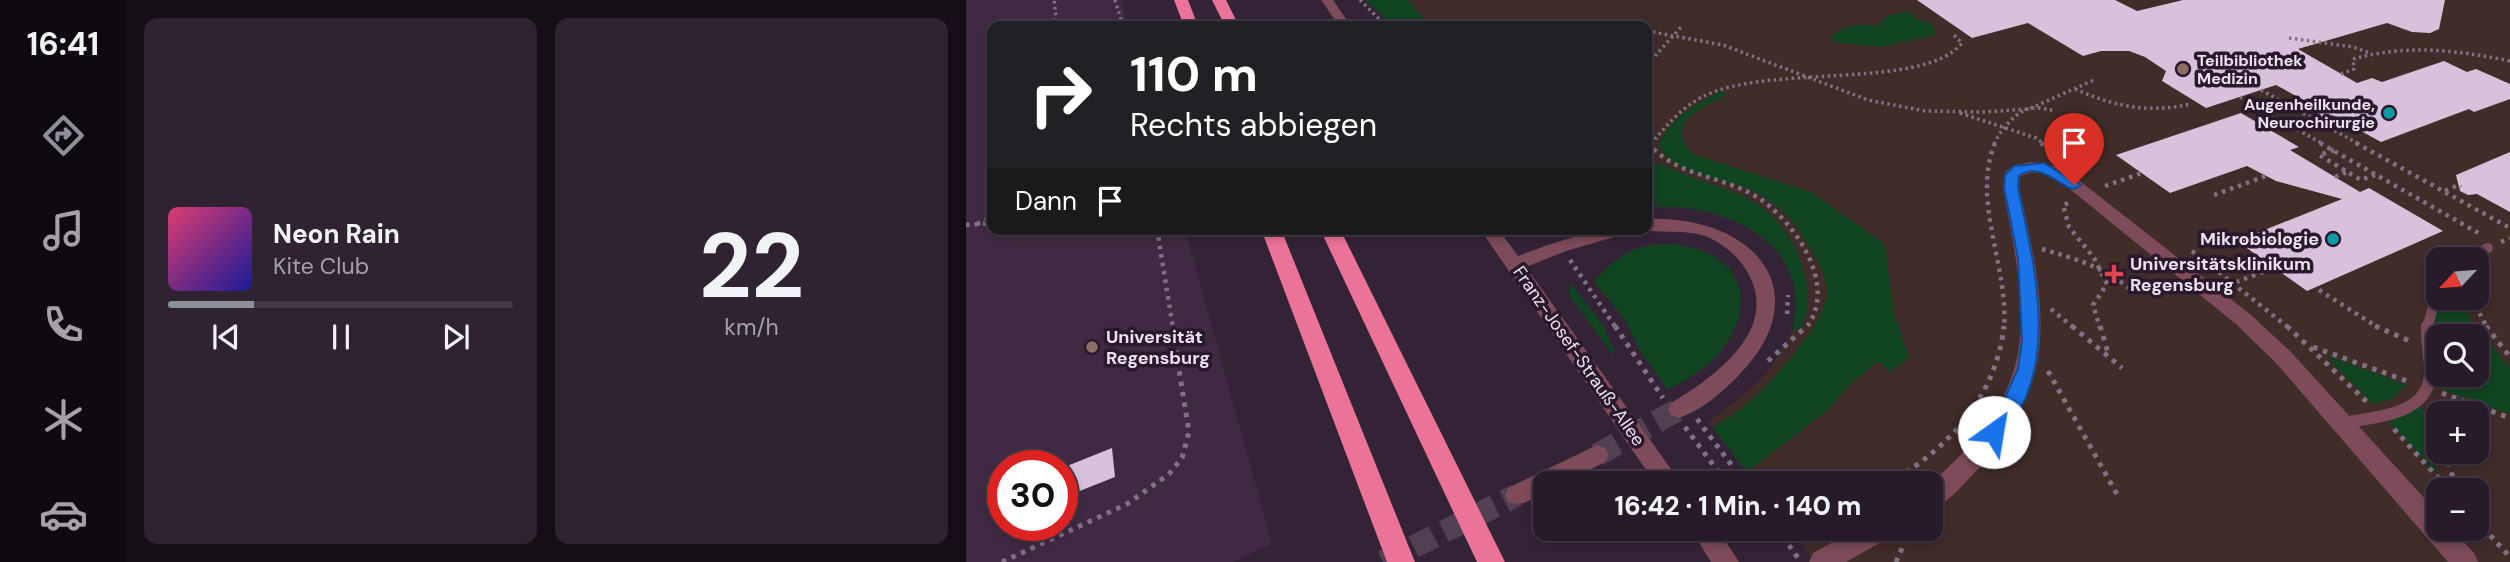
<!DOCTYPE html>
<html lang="de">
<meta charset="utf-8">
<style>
:root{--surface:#271a29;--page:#2f2331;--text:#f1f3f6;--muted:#a4a1a8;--line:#433846;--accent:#8c9099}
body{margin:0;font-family:"DM Sans",sans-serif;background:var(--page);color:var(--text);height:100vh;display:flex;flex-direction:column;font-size:26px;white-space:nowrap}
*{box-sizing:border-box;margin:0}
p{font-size:23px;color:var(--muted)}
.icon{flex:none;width:38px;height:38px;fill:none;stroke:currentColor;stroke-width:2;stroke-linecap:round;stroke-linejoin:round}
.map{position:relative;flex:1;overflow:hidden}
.panel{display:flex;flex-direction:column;gap:18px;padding:18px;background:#150e17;width:840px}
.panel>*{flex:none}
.banner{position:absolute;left:21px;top:21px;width:665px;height:214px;border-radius:14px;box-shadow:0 4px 10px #0003,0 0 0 2px var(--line);background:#202124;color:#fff;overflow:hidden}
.needle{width:46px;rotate:244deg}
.buttons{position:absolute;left:1460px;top:247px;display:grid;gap:14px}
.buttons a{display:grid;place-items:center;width:63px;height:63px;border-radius:14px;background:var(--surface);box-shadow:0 4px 10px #0003,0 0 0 2px var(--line);font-size:35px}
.speed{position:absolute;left:21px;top:450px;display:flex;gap:14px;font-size:35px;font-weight:700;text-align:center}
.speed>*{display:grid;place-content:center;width:91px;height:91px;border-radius:50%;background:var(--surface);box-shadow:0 4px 10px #0003,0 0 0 2px var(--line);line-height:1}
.speed .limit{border:10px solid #d22;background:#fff;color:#111}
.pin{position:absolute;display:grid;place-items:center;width:60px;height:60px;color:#fff;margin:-72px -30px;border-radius:50% 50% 50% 0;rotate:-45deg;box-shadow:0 0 7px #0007}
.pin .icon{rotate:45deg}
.me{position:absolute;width:77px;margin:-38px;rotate:32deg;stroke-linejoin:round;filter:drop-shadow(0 0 5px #0008)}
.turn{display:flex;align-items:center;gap:24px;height:147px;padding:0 28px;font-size:32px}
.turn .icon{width:91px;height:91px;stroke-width:2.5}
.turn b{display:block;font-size:49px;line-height:60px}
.then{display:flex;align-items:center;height:66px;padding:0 28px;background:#0003;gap:14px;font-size:26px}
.panel .widget{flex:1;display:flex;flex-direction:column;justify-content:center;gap:10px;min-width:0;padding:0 24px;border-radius:14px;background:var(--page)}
.panel .dial{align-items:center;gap:0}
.dial b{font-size:91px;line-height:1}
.song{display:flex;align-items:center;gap:21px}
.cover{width:84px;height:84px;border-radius:10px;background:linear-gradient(135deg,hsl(340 70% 55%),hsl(240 70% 35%))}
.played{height:7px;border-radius:4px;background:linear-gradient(90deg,var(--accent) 25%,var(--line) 25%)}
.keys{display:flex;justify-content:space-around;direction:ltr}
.panel .tiles{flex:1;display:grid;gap:18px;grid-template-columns:repeat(2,1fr)}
.trip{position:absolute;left:567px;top:471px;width:410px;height:70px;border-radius:14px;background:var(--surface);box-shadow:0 4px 10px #0003,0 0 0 2px var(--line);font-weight:800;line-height:70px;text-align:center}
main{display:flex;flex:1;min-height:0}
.menu{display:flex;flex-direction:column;width:126px;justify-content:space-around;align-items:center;background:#100a10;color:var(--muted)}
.menu .icon{width:49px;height:49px}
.menu .active{color:var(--accent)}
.menu b{font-size:32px;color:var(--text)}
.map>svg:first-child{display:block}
</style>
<main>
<nav class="menu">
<b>16:41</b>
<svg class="icon active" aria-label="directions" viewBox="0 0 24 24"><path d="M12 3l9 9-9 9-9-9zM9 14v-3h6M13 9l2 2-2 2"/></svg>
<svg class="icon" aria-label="music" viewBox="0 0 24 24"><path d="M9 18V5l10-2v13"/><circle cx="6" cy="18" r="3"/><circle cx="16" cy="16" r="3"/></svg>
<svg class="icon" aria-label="phone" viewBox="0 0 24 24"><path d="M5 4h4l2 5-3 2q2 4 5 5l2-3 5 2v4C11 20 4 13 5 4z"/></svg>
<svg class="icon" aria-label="climate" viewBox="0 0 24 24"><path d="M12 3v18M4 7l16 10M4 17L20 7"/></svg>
<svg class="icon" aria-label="car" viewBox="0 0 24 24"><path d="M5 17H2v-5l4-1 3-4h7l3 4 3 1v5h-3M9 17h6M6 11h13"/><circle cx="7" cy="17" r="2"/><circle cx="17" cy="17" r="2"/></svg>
</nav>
<section class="panel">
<div class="tiles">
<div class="widget">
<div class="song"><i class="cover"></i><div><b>Neon Rain</b><p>Kite Club</p></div></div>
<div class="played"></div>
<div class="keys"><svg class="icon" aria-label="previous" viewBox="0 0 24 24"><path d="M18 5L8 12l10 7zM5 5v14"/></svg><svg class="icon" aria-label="pause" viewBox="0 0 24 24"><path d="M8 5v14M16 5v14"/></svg><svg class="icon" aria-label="next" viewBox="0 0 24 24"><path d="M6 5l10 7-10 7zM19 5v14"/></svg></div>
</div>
<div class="widget dial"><b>22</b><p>km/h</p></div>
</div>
</section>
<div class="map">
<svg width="1544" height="562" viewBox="0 0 1544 562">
<rect width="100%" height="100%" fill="#342337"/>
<path fill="#402a43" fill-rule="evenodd" d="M 0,0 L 155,0 L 163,26 L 26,26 L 26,229 L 219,229 L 306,544 L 267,562 L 0,562 ZM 37,466 L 96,466 L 96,525 L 37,525 Z"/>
<path fill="#402c29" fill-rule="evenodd" d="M 442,0 L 1544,0 L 1544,562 L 849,562 L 823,529 L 964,528 L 964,483 L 788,483 L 742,422 L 778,395 L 801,373 L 823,338 L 831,310 L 829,284 L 820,265 L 808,249 L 791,234 L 769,220 L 720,207 L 681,207 L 681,26 L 440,26 L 460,21 ZM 1472,259 L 1510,259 L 1510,298 L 1472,298 ZM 1472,336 L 1510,336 L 1510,374 L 1472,374 ZM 1472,413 L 1510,413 L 1510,452 L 1472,452 ZM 1472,490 L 1510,490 L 1510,528 L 1472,528 Z"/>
<path fill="#114420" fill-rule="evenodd" d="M 399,0 L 442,0 L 460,21 L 428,26 Z
M 944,11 L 950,19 L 965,23 L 971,35 L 913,47 L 867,42 L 867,35 C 880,24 895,24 912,26 L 921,16 Z
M 755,91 L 761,95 C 738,106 693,126 729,155 L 845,192 L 919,244 L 928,313 L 943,358 L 923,372 L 913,361 L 885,383 L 860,412 L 781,472 L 747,428 C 758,420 771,413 782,403 C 805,383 862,322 861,291 C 860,273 849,256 840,242 C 827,218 807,200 782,189 C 754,177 707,174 692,145 C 705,118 729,104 755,91 Z
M 681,162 C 697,163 710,172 726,177 C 746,184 767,190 786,201 C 821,220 847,270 841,310 C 840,317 836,324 834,331 L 826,329 C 848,240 755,201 681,207 Z
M 696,244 C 773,245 801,302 747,360 C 734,373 717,381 702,390 L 676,354 L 657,317 L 628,282 C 647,259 665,246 696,244 Z
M 604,282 L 638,327 L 649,352 L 646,354 L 603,295 Z
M 1472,298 L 1497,298 L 1505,319 L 1544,368 L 1544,414 L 1468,387 L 1464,333 ZM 1472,336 L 1510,336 L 1510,374 L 1472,374 Z
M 1361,357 L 1365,357 L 1441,385 L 1426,399 L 1406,404 Z
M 1454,406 L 1458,409 L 1472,475 L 1424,423 L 1424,419 Z"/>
<path fill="#d7c1db" d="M 951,0 L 1149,0 L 1171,11 L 1217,0 L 1479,0 L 1473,29 L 1464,33 L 1446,32 L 1421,23 L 1332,49 L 1391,83 L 1406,78 L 1416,82 L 1478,61 L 1501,72 L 1510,69 L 1544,84 L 1544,99 L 1508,112 L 1503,109 L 1415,142 L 1366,115 L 1350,119 L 1352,108 L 1310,85 L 1240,108 L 1196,81 L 1200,71 L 1179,57 L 1163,51 L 1135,51 L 1117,56 L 1062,23 L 1006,38 Z
M 1275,113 L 1333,147 L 1324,150 L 1394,192 L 1403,188 L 1477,231 L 1341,291 L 1271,241 L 1376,199 L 1310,181 L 1281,166 L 1204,193 L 1150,155 Z
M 1544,152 L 1544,212 L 1511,194 L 1502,195 L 1494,191 L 1490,175 Z
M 146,448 L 149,477 L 96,498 L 96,468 Z"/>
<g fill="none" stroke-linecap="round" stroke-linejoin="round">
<path stroke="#504052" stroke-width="23" stroke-dasharray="23 11" stroke-linecap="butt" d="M 631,455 L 713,409
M 417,562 L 551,495"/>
<path stroke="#817283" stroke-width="3.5" stroke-dasharray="2.5 3.5" stroke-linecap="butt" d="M 149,0 L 157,26
M 394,0 L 420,26
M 85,26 L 90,17 L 88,0
M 681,31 L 757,45 L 902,100 L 959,111 L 1018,112 L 1063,109 L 1130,79
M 1323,38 L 1387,47 L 1404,53
M 681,65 L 716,26
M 1375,74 L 1388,69 L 1387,59 C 1441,44 1490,50 1544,61
M 1109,89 C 1147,106 1183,114 1224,104
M 1295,90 L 1393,144
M 1274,97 L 1357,144
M 994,113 L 1070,138 L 1078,144
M 681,141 L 684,144
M 685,144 C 700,126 715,108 736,97 C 801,63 957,91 996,43 L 986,33
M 1028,144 C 1034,131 1050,111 1065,108 C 1073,107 1081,110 1089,110"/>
<path stroke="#817283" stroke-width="4.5" stroke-dasharray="3.5 5" stroke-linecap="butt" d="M 682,143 C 711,177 755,175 791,197 C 829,221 873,286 840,328
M 1029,143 C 1005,202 1043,266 1038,328
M 1075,143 L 1088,153
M 1354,143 L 1516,235
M 1390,143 L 1544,228
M 684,146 L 687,143
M 1368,150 L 1353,155 L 1395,180 L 1409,175
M 1369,177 L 1381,172
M 1139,186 L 1176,173
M 1479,191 L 1492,185 L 1495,187
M 1248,195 L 1300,176
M 1102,203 L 1097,205 L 1103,227 L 1128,258 L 1141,284 L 1127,305 L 1134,328
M 11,224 L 26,217
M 0,225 L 26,223
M 191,229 L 207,328
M 1535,242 L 1544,238
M 1076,249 C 1113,260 1139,267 1169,293
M 1226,251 L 1323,328
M 604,260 L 650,328
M 1270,282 L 1308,268
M 1353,290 L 1413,328
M 1506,298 L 1521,328
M 1085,309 L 1108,328
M 821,314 L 822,295"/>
<path stroke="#817283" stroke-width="5" stroke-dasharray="4.5 6" stroke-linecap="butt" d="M 649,326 L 697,398
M 1106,326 L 1156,368
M 1134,326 L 1143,356
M 1321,326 L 1402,403
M 1409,326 L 1444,341
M 1520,326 L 1544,357
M 1347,347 L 1444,382
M 802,361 L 841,326
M 1082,371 L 1152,496
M 1476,393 L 1544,418
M 1468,406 L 1472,418
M 731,419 L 767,467 L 761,482
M 719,427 L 760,482
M 1428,429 L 1483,490
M 1480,452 L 1490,490
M 922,483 C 982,450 1030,397 1038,326
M 1510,520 L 1544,557
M 811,528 L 832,558
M 36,562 L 161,504 L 203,474 L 216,458 L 223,432 L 206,326
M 930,562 L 945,528"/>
<path stroke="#7d4b59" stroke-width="10" d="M 1502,259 L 1522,248
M 1461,328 L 1472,290"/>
<path stroke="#7d4b59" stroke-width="12" d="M 1377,423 C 1407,417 1460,416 1464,376 C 1465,360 1460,343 1461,326"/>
<path fill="#7d4b59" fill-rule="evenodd" d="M 1065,162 L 1091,167 L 1110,178 L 1285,315 L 1324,351 L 1472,513 L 1472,528 L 1485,528 L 1508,553 L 1512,562 L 1482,562 L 1310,363 L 1271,325 L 1115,198 C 1098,185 1076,163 1054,177 L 1053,187 C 1077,298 1099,377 1013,468 C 999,482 983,503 964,510 L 964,484 C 1078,385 1062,323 1037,187 L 1040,171 L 1050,165 Z
M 893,528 L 929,528 L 926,536 L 880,562 L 843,562 L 847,553 Z"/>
<path fill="#7d4b59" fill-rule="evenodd" d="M 355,0 L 367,0 L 385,26 L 373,26 Z
M 681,219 C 790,215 858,295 766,382 C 752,396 733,411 713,418 L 705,415 L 702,409 L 705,403 C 745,379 810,334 785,279 C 777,261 762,247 744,238 C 722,228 698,235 676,229 L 681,229 Z
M 514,229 L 532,229 L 552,256 C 590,242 624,229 665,229 L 662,233 L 600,251 L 560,267 L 715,483 L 689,483 Z
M 631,445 L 639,448 L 643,455 L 639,462 L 598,483 L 579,483 L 579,492 C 567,499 556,507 542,502 L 539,495 L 542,488 Z
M 724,528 L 751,528 L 773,562 L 745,562 Z"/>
<path fill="#ec7398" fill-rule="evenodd" d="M 208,0 L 222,0 L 232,26 L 218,26 Z
M 246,0 L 260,0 L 273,26 L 259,26 Z
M 295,229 L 315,229 L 449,562 L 421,562 Z
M 354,229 L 374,229 L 539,562 L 511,562 Z"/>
</g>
<path fill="#1a73e8" stroke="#114b97" stroke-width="2" d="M 1078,163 L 1115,185 L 1108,189 L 1103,188 C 1088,179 1069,163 1053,176 L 1052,187 C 1067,261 1093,355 1046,423 C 1039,433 1034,442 1022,437 L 1019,432 L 1033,411 L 1052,369 L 1056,340 L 1052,259 L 1038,187 L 1039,175 L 1048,166 Z"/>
<g fill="#8d6e63" stroke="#2a192d" stroke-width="2.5">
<circle cx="1217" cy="69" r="7"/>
<circle cx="126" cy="347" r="7"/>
</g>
<g fill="#0f9aa8" stroke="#2a192d" stroke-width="2.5">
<circle cx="1423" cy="113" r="7"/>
<circle cx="1367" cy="239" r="7"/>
</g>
<path fill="#e0444e" stroke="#2a192d" stroke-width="2.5" d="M1144.5 263.5h7v7h7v7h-7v7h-7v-7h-7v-7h7z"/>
<g text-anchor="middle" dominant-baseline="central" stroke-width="7" stroke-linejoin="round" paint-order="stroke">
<g font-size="16" font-weight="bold" fill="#ece1ee" stroke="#2a192d" text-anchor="start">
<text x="1231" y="60">Teilbibliothek<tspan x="1231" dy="18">Medizin</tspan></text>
<text x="1409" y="104" text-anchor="end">Augenheilkunde,<tspan x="1409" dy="18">Neurochirurgie</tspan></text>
</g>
<g font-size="18" font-weight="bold" fill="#ece1ee" stroke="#2a192d" text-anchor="start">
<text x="1353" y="239" text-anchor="end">Mikrobiologie</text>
<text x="1164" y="264">Universitätsklinikum<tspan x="1164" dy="21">Regensburg</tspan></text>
<text x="140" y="337">Universität<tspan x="140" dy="21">Regensburg</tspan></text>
</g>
<g font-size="18" fill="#ece1ee" stroke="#2a192d">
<text transform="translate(613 356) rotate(55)">Franz-Josef-Strauß-Allee</text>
</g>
</g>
</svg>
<div class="buttons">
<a><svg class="needle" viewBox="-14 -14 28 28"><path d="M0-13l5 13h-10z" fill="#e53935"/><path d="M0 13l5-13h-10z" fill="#a4a1a8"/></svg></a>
<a><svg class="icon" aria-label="search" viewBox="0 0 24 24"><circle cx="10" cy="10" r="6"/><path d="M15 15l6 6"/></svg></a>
<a>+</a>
<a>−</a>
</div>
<div class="speed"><div class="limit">30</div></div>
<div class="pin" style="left:1108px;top:185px;background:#d93025"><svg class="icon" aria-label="arrive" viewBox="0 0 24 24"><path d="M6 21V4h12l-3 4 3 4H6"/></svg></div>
<svg class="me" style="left:1028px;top:432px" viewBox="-20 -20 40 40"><circle r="19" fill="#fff"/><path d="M0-13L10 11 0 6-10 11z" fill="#1a73e8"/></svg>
<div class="trip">16:42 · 1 Min. · 140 m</div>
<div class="banner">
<div class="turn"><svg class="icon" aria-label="right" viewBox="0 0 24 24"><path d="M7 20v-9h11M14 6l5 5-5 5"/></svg><div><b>110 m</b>Rechts abbiegen</div></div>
<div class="then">Dann<svg class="icon" aria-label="arrive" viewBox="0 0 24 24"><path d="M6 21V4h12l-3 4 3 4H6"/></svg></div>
</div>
</div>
</main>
